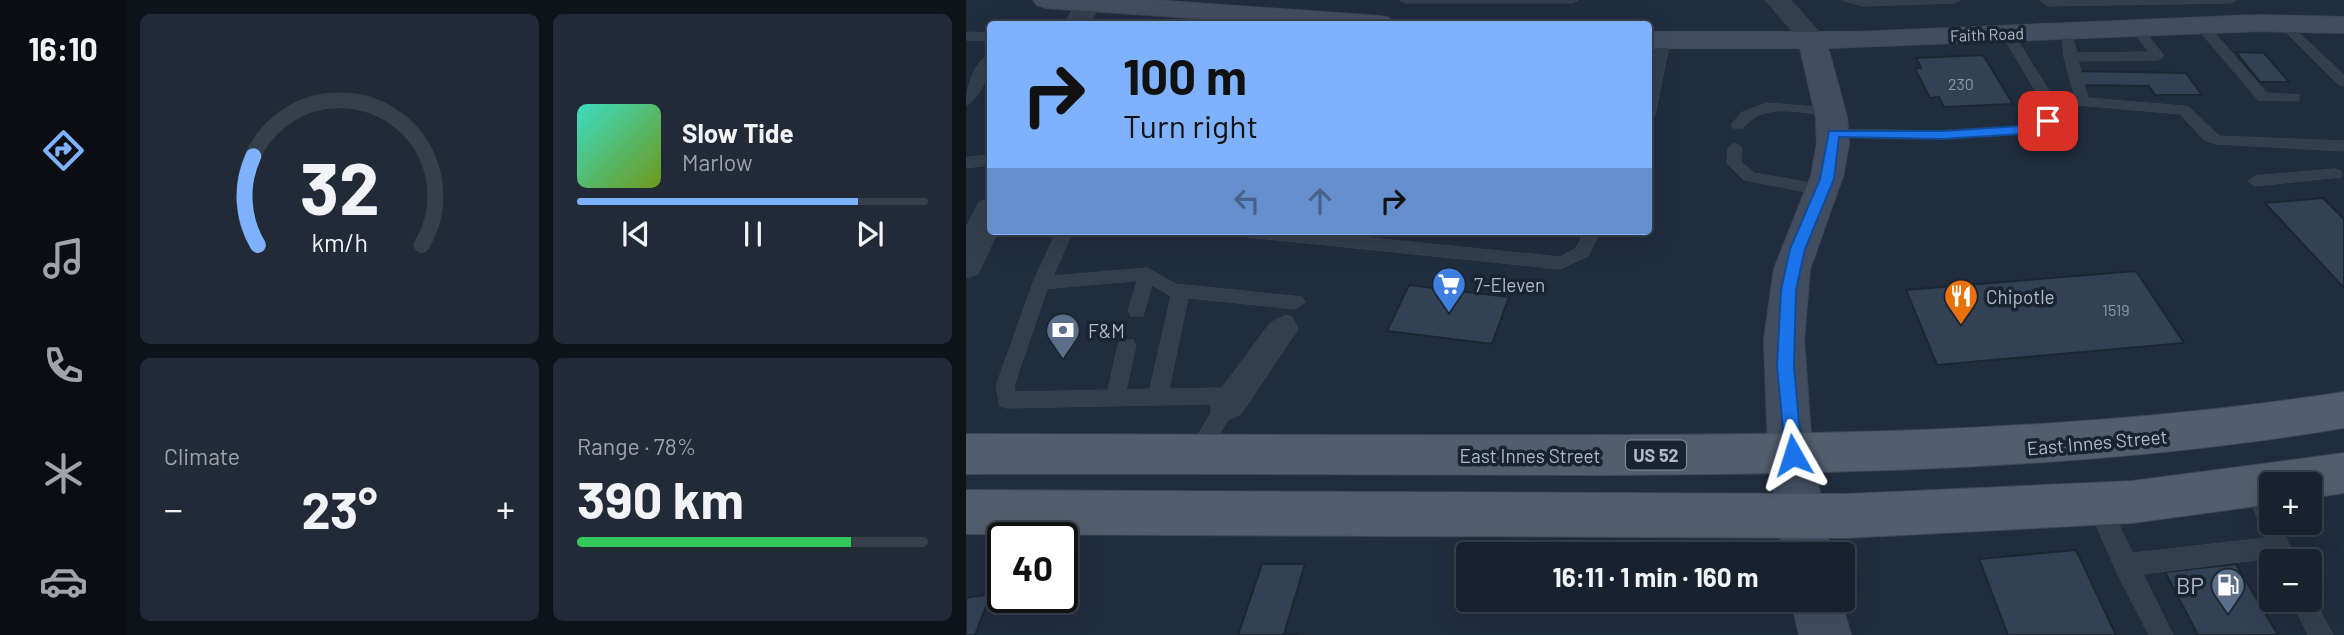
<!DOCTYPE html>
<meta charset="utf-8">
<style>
:root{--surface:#18222e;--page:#212a36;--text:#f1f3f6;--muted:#9fa4aa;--line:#363f4a;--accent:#7eb2ff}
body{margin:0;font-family:Barlow,sans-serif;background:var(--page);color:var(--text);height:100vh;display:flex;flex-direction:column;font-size:26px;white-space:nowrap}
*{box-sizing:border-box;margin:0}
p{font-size:23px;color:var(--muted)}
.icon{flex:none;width:38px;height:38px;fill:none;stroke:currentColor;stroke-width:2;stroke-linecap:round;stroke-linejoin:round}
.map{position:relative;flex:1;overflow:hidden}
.drawer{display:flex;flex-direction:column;gap:14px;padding:14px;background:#0d1319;width:840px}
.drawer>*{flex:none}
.guide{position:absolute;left:21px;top:21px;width:665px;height:214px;border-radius:7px;box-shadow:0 7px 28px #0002,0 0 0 2px var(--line);background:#7eb2ff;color:#111;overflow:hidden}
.tools{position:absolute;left:1293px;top:472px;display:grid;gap:14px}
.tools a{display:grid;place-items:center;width:63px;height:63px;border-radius:7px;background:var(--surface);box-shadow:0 7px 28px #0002,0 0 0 2px var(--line);font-size:35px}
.speed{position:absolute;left:21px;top:522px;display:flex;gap:14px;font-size:35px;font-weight:700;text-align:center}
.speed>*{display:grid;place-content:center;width:91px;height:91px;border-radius:50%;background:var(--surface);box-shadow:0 7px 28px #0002,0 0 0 2px var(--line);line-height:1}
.speed .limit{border:4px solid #111;border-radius:10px;background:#fff;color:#111}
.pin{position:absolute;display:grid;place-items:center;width:60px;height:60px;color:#fff;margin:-30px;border-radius:14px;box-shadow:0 4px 10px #0006}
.me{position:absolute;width:77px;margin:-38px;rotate:354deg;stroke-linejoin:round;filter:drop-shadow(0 0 5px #0008)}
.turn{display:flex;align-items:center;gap:24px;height:147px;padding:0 21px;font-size:32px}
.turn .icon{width:91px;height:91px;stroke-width:2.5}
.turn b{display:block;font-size:49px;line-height:60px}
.lanes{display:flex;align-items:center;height:66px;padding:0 21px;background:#0003;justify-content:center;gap:35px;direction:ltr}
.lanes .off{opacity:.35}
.big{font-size:52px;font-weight:700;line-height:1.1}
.drawer .tile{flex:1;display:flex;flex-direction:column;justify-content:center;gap:10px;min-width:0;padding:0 24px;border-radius:10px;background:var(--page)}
.drawer .dial{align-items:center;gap:0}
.dial svg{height:182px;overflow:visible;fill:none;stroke:var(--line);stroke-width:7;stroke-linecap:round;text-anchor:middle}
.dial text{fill:var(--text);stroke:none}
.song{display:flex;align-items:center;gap:21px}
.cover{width:84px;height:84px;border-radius:10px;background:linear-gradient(135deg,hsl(170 70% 55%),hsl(80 70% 35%))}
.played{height:7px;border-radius:4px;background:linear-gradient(90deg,var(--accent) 80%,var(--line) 80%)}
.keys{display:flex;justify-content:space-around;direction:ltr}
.heat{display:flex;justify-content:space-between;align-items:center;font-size:38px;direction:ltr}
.charge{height:10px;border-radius:5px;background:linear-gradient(90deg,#34c759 78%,var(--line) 0)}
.drawer .tiles{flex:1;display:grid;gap:14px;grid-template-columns:repeat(2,1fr)}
.trip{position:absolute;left:490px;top:542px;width:399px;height:70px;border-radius:7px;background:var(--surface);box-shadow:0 7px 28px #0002,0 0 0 2px var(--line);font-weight:700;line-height:70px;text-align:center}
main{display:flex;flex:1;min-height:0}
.tabs{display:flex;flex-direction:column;width:126px;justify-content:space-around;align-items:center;background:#0a0e12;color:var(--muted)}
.tabs .icon{width:49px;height:49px}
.tabs .active{color:var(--accent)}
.tabs b{font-size:32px;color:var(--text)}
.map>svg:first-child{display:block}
</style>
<main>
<nav class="tabs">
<b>16:10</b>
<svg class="icon active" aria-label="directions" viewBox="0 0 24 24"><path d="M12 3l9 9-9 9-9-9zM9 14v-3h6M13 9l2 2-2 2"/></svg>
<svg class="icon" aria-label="music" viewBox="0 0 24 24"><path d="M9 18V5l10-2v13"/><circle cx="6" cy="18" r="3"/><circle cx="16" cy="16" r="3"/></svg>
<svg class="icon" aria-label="phone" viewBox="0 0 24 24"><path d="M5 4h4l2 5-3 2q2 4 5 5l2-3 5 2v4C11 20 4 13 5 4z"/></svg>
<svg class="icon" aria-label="climate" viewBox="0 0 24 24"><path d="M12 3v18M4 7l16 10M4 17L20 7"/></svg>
<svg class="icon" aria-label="car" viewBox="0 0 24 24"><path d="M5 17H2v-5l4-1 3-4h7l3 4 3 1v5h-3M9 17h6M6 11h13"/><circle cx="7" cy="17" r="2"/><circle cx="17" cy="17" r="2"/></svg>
</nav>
<section class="drawer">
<div class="tiles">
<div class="tile dial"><svg viewBox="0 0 100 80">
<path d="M14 69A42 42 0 1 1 86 69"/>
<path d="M14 69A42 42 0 0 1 12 30" stroke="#7eb2ff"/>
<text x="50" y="56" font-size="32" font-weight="700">32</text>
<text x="50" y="72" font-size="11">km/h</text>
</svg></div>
<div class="tile">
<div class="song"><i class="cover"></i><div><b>Slow Tide</b><p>Marlow</p></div></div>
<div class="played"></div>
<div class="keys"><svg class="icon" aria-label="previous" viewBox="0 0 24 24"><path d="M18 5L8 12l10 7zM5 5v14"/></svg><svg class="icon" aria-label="pause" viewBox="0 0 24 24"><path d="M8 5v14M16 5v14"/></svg><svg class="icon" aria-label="next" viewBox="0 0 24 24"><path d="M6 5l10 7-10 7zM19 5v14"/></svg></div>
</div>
<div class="tile"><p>Climate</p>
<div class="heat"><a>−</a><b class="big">23°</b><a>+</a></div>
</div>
<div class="tile"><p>Range · 78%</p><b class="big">390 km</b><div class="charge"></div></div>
</div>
</section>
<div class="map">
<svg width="1378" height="635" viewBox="0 0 1378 635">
<rect width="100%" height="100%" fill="#202d3d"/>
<path fill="#324154" stroke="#1b2633" stroke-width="2" d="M 1270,52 L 1298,53 L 1323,82 L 1294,82 Z
M 1017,55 L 1047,104 L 978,107 L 973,97 L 964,98 L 949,69 L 955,68 L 950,58 Z
M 1109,71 L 1220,73 L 1236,95 L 1189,95 L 1183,86 L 1117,85 Z
M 1357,198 L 1378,219 L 1378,288 L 1299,203 Z
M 1170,271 L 1218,343 L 971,365 L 940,290 Z
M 443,285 L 543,297 L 526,344 L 421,331 Z
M 1110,550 L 1150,635 L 1042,635 L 1013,559 Z
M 296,564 L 339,564 L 318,634 L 333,635 L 272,635 Z
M 1270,564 L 1312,635 L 1232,635 L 1199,572 Z
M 25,594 L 9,635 L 0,635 L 0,598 Z"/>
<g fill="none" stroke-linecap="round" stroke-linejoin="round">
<g stroke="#3d4856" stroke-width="1">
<path id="lane" d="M 434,0 L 612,0 L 606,3 L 440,3 Z
M 876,0 L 994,0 L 988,3 L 897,6 Z
M 1074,0 L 1270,0 L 1264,3 L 1082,6 Z
M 1318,19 L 1378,75 L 1378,86 L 1373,85 L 1314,26 L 1312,23 Z
M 1231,22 L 1239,22 L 1301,93 L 1333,95 L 1333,101 L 1292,100 L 1231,28 Z
M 1170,24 L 1174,25 L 1198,56 L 1192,60 L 1112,61 L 1122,98 L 1218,106 L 1223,107 L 1253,136 L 1378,141 L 1378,151 L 1251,144 L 1238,140 L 1214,114 L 1111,105 L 1098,57 L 1095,28 L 1105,31 L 1111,53 L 1183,52 L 1164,28 Z
M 1041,29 L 1047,33 L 1093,107 L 1089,121 L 1077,132 L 977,139 L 867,137 L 860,133 L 867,129 L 977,131 L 1068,125 L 1076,119 L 1079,107 L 1035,33 Z
M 0,32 L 24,33 L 24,41 L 0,40 Z
M 698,37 L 704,41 L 689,115 L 682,119 L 682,82 L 692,41 Z
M 24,54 C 25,69 15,99 0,105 C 0,89 8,61 24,54 Z
M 801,103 L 864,108 L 871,112 L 864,116 C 834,113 798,101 777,128 L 767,128 L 765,125 L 775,113 Z
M 769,143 L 776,148 L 775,162 L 788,173 L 856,185 L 864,190 L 856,195 L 778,180 L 761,163 L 762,148 Z
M 24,155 L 24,165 L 0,168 L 0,158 Z
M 1370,169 L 1375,171 L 1375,177 L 1289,186 L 1282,181 L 1289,176 Z
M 91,231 L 107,231 L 87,276 L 181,268 L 210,284 L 336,297 L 339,302 L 330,309 L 222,298 L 203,389 L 256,388 L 304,323 L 320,315 L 326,317 L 332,329 L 275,414 L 262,420 L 238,459 L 231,462 L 224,459 L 221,453 L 245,413 L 245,404 L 41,408 L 34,406 L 30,386 L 67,283 ZM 171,281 L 162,311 L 165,316 L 177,316 L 186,285 L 205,296 L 184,389 L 160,390 L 170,345 L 167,340 L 155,340 L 152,345 L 142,390 L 49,392 L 48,386 L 81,289 Z
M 273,231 L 336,231 L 594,257 L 610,248 L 619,231 L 635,231 L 622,256 L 594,269 L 281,237 Z
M 1289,477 L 1296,480 L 1306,502 L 1306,523 L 1314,523 L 1330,562 L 1308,562 L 1307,558 L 1177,574 L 1207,635 L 1183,635 L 1151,573 L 1121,504 L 1125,497 L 1132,494 L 1139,497 L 1167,553 L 1299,538 L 1279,487 L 1282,480 Z
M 1344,592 L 1367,635 L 1342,635 L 1325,600 L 1344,600 Z"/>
</g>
<g stroke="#3d4856" stroke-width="1">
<path id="street" d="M 112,0 L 132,0 L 134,3 L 124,24 L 99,24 Z
M 800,0 L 825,0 L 860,40 L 856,45 L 838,45 Z
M 24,199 L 24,231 L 32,231 L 12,274 L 0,278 L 0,227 L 13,202 Z"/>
</g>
<g stroke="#3d4856" stroke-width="2">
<path id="secondary" d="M 67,0 L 187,0 L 414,16 L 423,18 L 427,24 L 312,24 L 80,8 L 71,5 Z
M 1293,15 L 1378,17 L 1378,33 L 1293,31 L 862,48 L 881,117 L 883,144 L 877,176 L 844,269 L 838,340 L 846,449 L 865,555 L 817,555 L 802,449 L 798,340 L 808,269 L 845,176 L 851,144 L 850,117 L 834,48 L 682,48 L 682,32 L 888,32 Z
M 825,600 L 875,600 L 885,635 L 833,635 Z"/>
</g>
<g stroke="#3d4856" stroke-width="2">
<path id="primary" d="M 1378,392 L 1378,428 C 1130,469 882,474 631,475 C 421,475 210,473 0,474 L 0,434 C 210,434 421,436 631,435 C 882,435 1130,430 1378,392 Z
M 1378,453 L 1378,493 L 1344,498 L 1344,485 L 1306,485 L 1306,504 L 1166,523 L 880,538 L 0,534 L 0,490 L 880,494 L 1166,481 Z"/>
</g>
<use href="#lane" fill="#343f4d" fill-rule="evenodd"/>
<use href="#street" fill="#343f4d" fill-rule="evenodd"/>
<use href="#secondary" fill="#424e60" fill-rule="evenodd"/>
<use href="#primary" fill="#525e6d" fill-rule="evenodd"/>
</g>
<path fill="#1a73e8" stroke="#114b97" stroke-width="2" d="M 1082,117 L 1089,121 L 1072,133 L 977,139 L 873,137 L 868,179 L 839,249 L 830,290 L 828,366 L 836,455 L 833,461 L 827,464 L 820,461 L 811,366 L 815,290 L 824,249 L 854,179 L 863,131 L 977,131 L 1068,125 Z"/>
<defs>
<g id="supermarket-pin" transform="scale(1.75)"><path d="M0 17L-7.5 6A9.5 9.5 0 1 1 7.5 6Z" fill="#3f7fe0" stroke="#1a2431"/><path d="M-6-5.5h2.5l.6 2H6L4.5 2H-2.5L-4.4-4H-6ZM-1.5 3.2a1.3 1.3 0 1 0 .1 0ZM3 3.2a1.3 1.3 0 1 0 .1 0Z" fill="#fff"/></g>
<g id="restaurant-pin" transform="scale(1.75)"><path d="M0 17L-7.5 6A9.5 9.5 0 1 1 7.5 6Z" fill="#e8710a" stroke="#1a2431"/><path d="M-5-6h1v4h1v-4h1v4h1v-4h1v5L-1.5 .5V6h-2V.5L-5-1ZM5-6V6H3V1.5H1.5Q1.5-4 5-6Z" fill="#fff"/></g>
<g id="bank-pin" transform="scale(1.75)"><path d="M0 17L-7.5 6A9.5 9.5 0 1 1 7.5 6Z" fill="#5c6f8a" stroke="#1a2431"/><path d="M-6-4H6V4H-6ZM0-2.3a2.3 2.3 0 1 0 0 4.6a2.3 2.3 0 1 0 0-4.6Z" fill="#fff"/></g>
<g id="fuel-pin" transform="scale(1.75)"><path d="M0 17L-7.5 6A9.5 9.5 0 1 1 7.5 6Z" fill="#5c6f8a" stroke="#1a2431"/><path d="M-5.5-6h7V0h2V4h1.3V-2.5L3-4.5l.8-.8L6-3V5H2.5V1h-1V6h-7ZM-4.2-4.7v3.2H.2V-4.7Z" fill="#fff"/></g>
</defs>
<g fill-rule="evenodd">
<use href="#supermarket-pin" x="483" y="284"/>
<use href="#restaurant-pin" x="995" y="296"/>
<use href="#bank-pin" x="97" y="330"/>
<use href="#fuel-pin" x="1262" y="585"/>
</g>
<g text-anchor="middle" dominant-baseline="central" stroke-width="7" stroke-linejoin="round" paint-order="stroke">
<g font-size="16" fill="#afb9c9" stroke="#1a2431">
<text transform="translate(1021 34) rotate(-2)">Faith Road</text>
</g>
<g font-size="16" fill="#8e99aa">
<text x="995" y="83">230</text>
<text x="1150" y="309">1519</text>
</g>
<rect fill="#1a2431" stroke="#828c9b" stroke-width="2" x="660" y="440.5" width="60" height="29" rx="5"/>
<g font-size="18" font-weight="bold" fill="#afb9c9">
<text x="690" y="455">US 52</text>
</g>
<g font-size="19" fill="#afb9c9" stroke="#1a2431" text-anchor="start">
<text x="508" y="284">7-Eleven</text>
<text x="1020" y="296">Chipotle</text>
<text x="122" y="330">F&amp;M</text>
</g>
<g font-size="19" fill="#afb9c9" stroke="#1a2431">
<text transform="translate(1131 442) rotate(-5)">East Innes Street</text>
<text x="564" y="455">East Innes Street</text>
</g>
<g font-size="23" fill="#afb9c9" stroke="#1a2431" text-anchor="end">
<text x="1238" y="585">BP</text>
</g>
</g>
</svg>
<div class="tools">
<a>+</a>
<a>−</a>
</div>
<div class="speed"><div class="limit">40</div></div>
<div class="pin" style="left:1082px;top:121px;background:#d93025"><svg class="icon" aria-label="arrive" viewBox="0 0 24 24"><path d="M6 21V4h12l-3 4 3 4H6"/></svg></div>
<svg class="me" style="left:827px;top:455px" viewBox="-20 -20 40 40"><path d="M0-17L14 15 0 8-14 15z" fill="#1a73e8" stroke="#fff" stroke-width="4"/></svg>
<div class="trip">16:11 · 1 min · 160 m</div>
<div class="guide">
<div class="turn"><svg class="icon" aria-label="right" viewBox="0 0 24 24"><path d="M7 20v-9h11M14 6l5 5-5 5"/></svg><div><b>100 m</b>Turn right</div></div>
<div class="lanes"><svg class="icon off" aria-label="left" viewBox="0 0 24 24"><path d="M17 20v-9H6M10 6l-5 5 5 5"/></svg><svg class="icon off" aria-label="ahead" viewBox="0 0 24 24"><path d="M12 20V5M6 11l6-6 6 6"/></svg><svg class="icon" aria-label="right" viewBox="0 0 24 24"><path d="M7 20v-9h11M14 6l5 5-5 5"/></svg></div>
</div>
</div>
</main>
